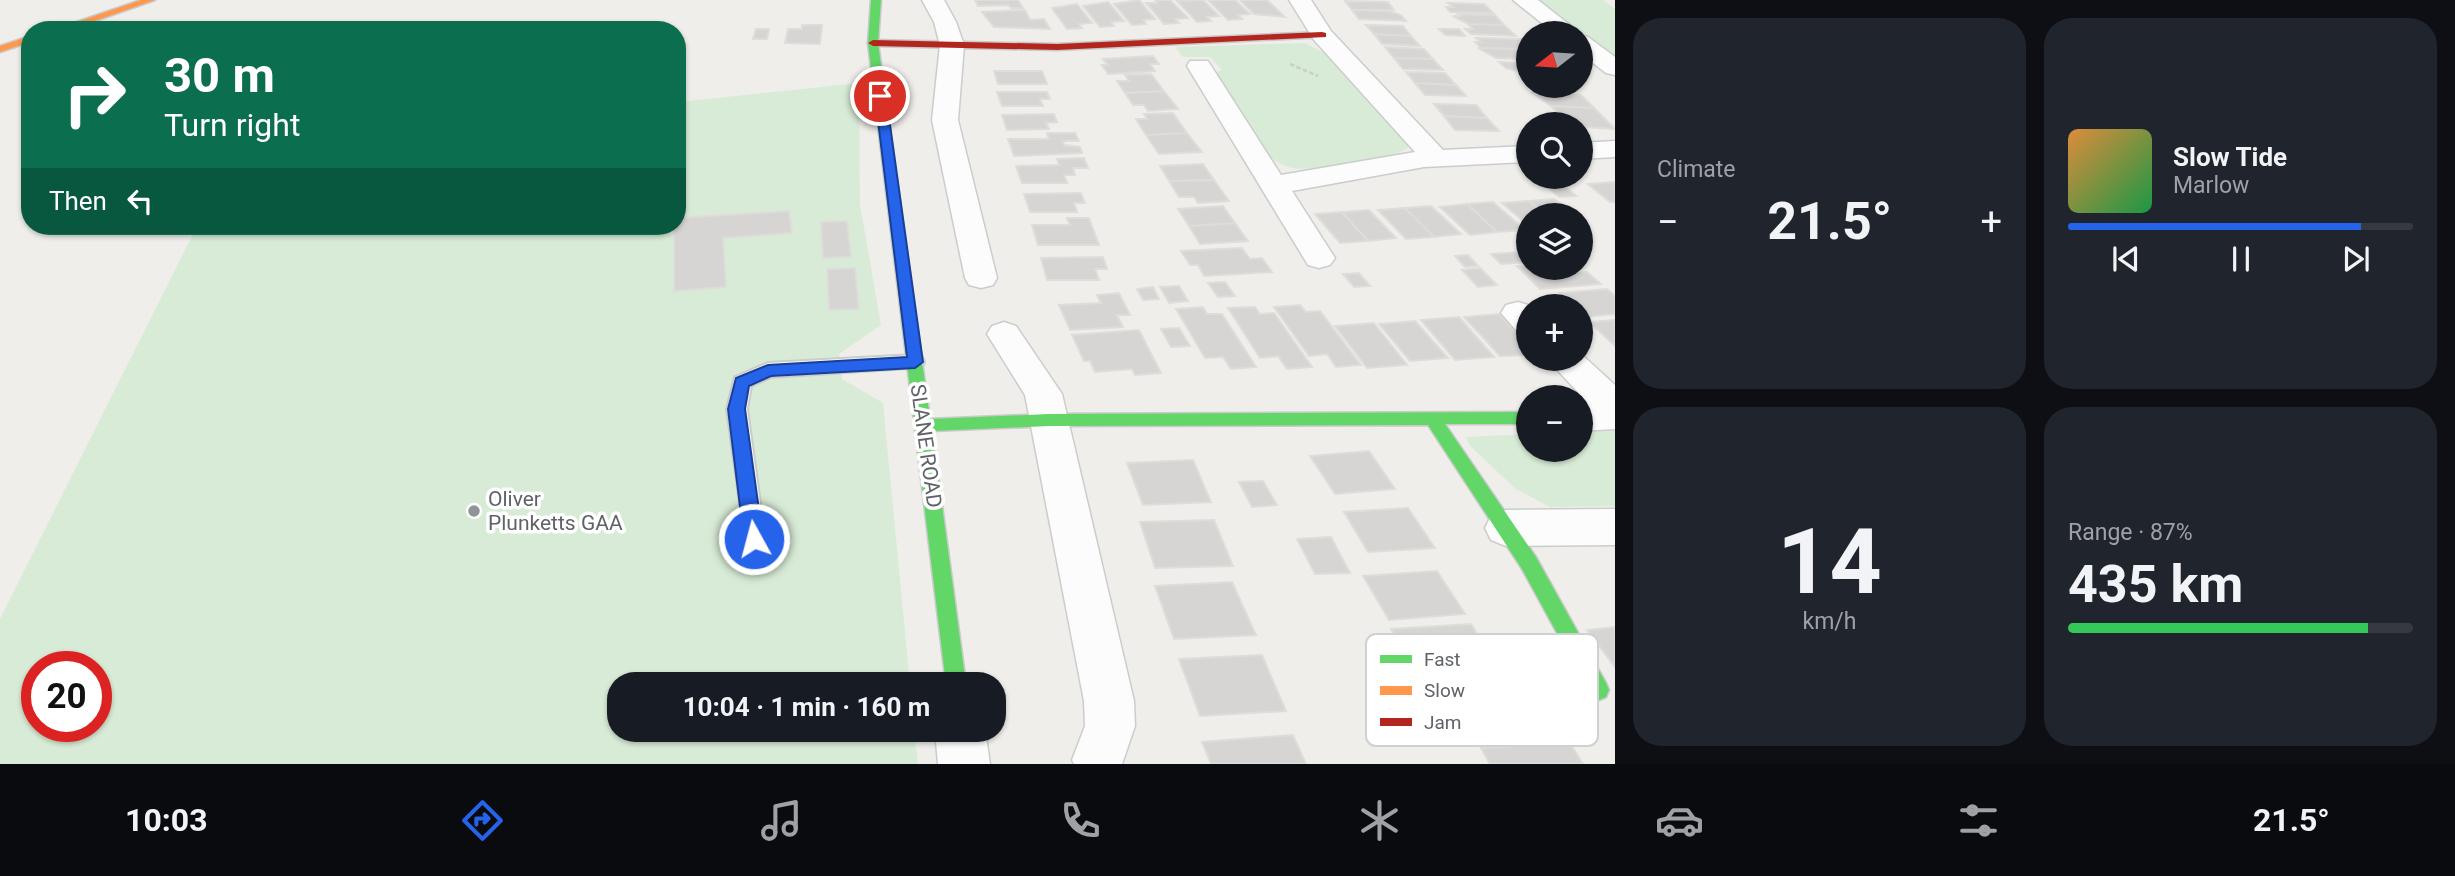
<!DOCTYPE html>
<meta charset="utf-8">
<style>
:root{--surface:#171b24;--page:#20242c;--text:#f1f3f6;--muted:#9ea1a6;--line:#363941;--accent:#2563eb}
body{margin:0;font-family:Roboto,sans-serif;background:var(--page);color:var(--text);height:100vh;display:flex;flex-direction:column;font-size:26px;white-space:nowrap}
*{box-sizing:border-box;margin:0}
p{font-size:23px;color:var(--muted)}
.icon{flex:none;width:38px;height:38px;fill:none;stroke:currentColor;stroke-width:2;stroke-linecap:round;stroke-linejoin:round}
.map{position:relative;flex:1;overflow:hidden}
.details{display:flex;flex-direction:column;gap:18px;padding:18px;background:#0d0f14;width:840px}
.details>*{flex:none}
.guide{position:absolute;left:21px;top:21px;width:665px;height:214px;border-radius:28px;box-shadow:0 2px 5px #0004;background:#0b6e4f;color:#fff;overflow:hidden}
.needle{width:46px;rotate:253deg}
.fabs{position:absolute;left:1516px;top:21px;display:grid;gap:14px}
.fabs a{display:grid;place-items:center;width:77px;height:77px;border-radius:50%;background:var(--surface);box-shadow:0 2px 5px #0004;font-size:35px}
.speed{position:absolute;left:21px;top:651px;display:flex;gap:14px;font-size:35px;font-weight:700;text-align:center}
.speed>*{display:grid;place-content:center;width:91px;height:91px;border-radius:50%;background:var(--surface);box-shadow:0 2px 5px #0004;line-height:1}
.speed .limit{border:10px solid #d22;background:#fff;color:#111}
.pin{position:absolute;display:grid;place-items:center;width:60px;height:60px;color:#fff;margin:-30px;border:4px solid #fff;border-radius:50%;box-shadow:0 2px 7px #0007}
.me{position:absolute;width:77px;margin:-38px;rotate:353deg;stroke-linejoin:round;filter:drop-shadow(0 0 5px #0008)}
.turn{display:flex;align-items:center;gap:24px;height:147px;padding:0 28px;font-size:32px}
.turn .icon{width:91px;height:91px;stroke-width:2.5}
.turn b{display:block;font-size:49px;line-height:60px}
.then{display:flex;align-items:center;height:66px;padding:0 28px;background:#0003;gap:14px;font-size:26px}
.big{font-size:52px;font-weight:700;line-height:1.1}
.details .tile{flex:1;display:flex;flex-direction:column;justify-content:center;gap:10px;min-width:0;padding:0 24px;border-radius:28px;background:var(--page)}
.details .dial{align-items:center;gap:0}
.dial b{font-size:91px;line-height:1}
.song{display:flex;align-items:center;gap:21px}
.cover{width:84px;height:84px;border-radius:10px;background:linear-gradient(135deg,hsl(30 70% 55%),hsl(140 70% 35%))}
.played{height:7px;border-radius:4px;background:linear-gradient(90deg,var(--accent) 85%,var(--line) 85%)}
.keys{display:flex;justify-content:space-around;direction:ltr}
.heat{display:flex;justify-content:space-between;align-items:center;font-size:38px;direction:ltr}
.charge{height:10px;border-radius:5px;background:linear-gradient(90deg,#34c759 87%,var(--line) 0)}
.details .tiles{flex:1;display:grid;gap:18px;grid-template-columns:repeat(2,1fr)}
.trip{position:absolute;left:607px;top:672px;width:399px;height:70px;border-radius:28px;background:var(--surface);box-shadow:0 2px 5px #0004;font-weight:700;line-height:70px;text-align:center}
.dock{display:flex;height:112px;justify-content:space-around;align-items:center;background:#090b0e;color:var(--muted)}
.dock .icon{width:49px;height:49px}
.dock .active{color:var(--accent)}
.dock b{font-size:32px;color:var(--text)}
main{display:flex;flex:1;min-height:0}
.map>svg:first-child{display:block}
</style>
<main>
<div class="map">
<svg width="1615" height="764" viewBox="0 0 1615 764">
<rect width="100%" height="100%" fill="#efeeea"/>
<path fill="#d8ebd6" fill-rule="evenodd" d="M 1538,0 L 1603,0 L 1615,9 L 1615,60 L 1554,16 Z
M 1305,43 L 1324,53 L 1409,146 C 1398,161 1312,172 1292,168 C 1283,166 1275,161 1268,155 L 1214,73 L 1222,70 L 1210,57 L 1183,57 L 1175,47 Z
M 859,83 L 860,205 L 881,325 L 839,354 L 842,379 L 883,403 L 910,684 L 620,684 L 620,730 L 914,730 L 918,764 L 0,764 L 0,619 L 197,226 L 677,226 L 677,102 ZM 37,667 L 96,667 L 96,726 L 37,726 Z
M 1615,431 L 1615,506 L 1550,507 L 1516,489 L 1469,445 L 1466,437 L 1528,434 L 1528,450 L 1580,450 L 1580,432 Z"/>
<path fill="#d6d5d3" stroke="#deddd9" stroke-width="2" d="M 975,0 L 1018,0 L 1023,8 L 1011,8 L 1009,5 L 978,6 Z
M 1139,0 L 1155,19 L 1143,20 L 1146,24 L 1132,25 L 1114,4 Z
M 1155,0 L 1170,0 L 1188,18 L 1175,19 L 1179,23 L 1164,24 L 1146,3 L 1157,3 Z
M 1203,0 L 1219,16 L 1207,17 L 1211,21 L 1197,22 L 1177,1 Z
M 1208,0 L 1235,0 L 1250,14 L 1238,15 L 1242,19 L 1228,20 Z
M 1240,0 L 1267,0 L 1285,17 L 1254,14 Z
M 1345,1 L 1388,2 L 1394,10 L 1352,10 Z
M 1108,2 L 1124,21 L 1111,22 L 1114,26 L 1100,27 L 1083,6 Z
M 1448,3 L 1484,4 L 1493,13 L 1450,12 L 1446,7 L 1453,7 Z
M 1077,4 L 1092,23 L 1079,24 L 1082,28 L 1067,29 L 1052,8 Z
M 1025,10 L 1030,20 L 1044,19 L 1050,29 L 994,27 L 982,12 Z
M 1352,10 L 1388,11 L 1401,15 L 1406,21 L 1359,19 Z
M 1458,14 L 1495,15 L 1504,25 L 1468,24 L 1453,16 L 1460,16 Z
M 1468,24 L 1504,25 L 1516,36 L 1471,34 L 1465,29 L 1473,29 Z
M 802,25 L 822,25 L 820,44 L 785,43 L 788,29 L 802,29 Z
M 1366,25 L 1403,26 L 1411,36 L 1374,34 Z
M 756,29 L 769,29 L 767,39 L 753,39 Z
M 1439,29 L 1459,29 L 1465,36 L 1445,35 Z
M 1374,34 L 1411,36 L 1420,46 L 1382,44 Z
M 1476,38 L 1522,39 L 1528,49 L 1481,48 L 1475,42 L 1481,42 Z
M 1385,47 L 1424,49 L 1433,59 L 1394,58 Z
M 1478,48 L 1528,49 L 1528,59 L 1496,58 Z
M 1153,56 L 1159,64 L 1150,64 L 1155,71 L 1108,74 L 1102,65 L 1108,65 L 1103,59 Z
M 1394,58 L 1433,59 L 1443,70 L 1403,69 Z
M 1499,62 L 1528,63 L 1528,74 L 1506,68 Z
M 994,71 L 1042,71 L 1047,84 L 998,84 Z
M 1406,72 L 1445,73 L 1456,85 L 1415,83 Z
M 1151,74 L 1164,91 L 1125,93 L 1117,81 L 1129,81 L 1125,75 Z
M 1415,83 L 1456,85 L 1466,96 L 1425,95 Z
M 1164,91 L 1178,109 L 1148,111 L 1144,105 L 1133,105 L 1125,93 Z
M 997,92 L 1047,92 L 1050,99 L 1040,99 L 1043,106 L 1002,106 Z
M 1533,93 L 1581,95 L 1594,108 L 1551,106 Z
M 1434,104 L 1476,105 L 1487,118 L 1444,116 Z
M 1551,106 L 1594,108 L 1615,129 L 1584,127 L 1576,120 L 1564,119 Z
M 1173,113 L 1187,133 L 1146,135 L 1136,119 L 1147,119 L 1144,114 Z
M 1054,114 L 1057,122 L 1046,123 L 1049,129 L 1007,130 L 1002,115 Z
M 1444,116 L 1487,118 L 1499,131 L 1455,130 Z
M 1047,133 L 1075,133 L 1079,141 L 1063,141 L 1064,145 L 1080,147 L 1082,153 L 1014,156 L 1008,139 L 1049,139 Z
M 1187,133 L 1202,152 L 1159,154 L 1146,135 Z
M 1084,158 L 1088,168 L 1073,168 L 1075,175 L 1064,175 L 1067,183 L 1022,183 L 1016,166 L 1059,165 L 1057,159 Z
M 1203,164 L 1214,180 L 1169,181 L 1160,166 Z
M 1536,177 L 1553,177 L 1576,196 L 1559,197 Z
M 1214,180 L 1229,201 L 1198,203 L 1194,197 L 1179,197 L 1169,181 Z
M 1615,182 L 1615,202 L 1610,202 L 1588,184 Z
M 1081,193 L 1085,203 L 1074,203 L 1077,212 L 1030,212 L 1024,194 Z
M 1554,199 L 1575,215 L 1546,215 L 1529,201 Z
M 1529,201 L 1546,215 L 1528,215 L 1528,225 L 1502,203 Z
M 1493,202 L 1525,230 L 1497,232 L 1467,204 Z
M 1467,204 L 1497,232 L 1470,235 L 1440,207 Z
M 1223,206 L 1235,223 L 1189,226 L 1178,209 Z
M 1431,206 L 1461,234 L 1434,237 L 1405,208 Z
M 1405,208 L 1434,237 L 1406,239 L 1378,210 Z
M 1369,210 L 1396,238 L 1368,241 L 1342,212 Z
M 789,211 L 792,233 L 723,238 L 726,287 L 674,291 L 674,226 L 677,226 L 677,218 Z
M 1342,212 L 1368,241 L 1340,243 L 1315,214 Z
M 1067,218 L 1089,218 L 1099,245 L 1038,245 L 1032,225 L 1070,225 Z
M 847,221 L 851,257 L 823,258 L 821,222 Z
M 1235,223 L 1248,241 L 1200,244 L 1189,226 Z
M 1242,248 L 1250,259 L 1262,258 L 1272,272 L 1204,276 L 1198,265 L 1190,265 L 1181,251 Z
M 1520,252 L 1528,262 L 1501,264 L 1491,254 Z
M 1468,255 L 1478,266 L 1465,267 L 1455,256 Z
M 1103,257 L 1107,269 L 1095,269 L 1099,280 L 1047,280 L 1041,258 Z
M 1517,266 L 1570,268 L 1575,273 L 1587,272 L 1601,284 L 1540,289 Z
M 855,268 L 859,309 L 829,310 L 827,269 Z
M 1480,268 L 1497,285 L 1478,287 L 1462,270 Z
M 1359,273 L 1370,286 L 1354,287 L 1343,274 Z
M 1225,282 L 1235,296 L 1218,297 L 1208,283 Z
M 1179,286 L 1188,301 L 1169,303 L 1160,287 Z
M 1153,287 L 1159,299 L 1143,300 L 1137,289 Z
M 1607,289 L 1615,296 L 1615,314 L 1585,317 L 1580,313 L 1580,306 L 1573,306 L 1559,293 Z
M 1119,293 L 1130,315 L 1117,315 L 1123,327 L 1070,330 L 1059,305 L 1101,303 L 1097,295 Z
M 1300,305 L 1306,312 L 1320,311 L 1361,365 L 1336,367 L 1327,354 L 1309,356 L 1274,307 Z
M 1203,307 L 1207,314 L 1222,314 L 1256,367 L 1231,369 L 1223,357 L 1205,358 L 1176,309 Z
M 1255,307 L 1260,314 L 1274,313 L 1312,367 L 1287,369 L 1278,356 L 1260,358 L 1228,308 Z
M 1499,314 L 1528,345 L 1528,355 L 1500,356 L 1464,317 Z
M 1459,317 L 1494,357 L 1455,360 L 1421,320 Z
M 1615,320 L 1615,346 L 1589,322 Z
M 1415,321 L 1448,358 L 1410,361 L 1379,324 Z
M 1374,323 L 1407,365 L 1367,368 L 1335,326 Z
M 1179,328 L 1190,346 L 1171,347 L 1161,329 Z
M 1139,330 L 1161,373 L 1135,375 L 1132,369 L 1095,372 L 1090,361 L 1084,361 L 1072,335 Z
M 1369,451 L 1395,489 L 1335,494 L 1310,456 Z
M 1193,460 L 1211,502 L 1143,505 L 1127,463 Z
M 1263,481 L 1277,505 L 1252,507 L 1239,482 Z
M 1408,508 L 1435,548 L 1368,552 L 1344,512 Z
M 1214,520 L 1233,566 L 1155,568 L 1140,522 Z
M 1331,537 L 1350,573 L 1315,574 L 1297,539 Z
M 1437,571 L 1465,614 L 1389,620 L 1363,576 Z
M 1232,582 L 1256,635 L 1174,639 L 1155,586 Z
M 1471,624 L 1502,673 L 1419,678 L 1391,629 Z
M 1615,627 L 1615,667 L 1587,630 Z
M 1262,655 L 1286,711 L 1200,716 L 1179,659 Z
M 1293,735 L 1306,764 L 1211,764 L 1202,742 Z
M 1570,743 L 1583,764 L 1490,764 L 1481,748 Z"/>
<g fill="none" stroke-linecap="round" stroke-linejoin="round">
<g stroke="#cbcccc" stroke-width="4">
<path id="lane" d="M 915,355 L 922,357 L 924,362 L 922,367 L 771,377 L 751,386 L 747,409 L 765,539 L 762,546 L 754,548 L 746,546 L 727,409 L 735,377 L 768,363 Z"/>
</g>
<g stroke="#cbcccc" stroke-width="3">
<path id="street" d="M 922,0 L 944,0 L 956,22 L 964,45 L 958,120 L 997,278 L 993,285 L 981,288 L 969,285 L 965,278 L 932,120 L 940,45 L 934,22 Z
M 1289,0 L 1311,0 L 1331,31 L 1443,150 L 1528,146 L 1528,162 L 1424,167 L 1292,191 L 1335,258 L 1330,265 L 1319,268 L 1308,265 L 1187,66 L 1190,61 L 1208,61 L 1281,175 L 1415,152 L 1314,40 Z
M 1513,0 L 1538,0 L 1580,33 L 1554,33 Z
M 1580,35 L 1588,37 L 1615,57 L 1615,75 L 1606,73 L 1580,53 Z
M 1615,141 L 1615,157 L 1580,159 L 1580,143 Z
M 1518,302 L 1531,306 L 1528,306 L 1528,334 L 1516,330 L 1501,313 L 1506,305 Z
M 1004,322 L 1016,326 L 1062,394 L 1134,701 L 1135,726 L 1122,764 L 1074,764 L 1072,760 L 1085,726 L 1084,701 L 1025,395 L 987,334 L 992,326 Z
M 1580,353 L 1615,385 L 1615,429 L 1580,431 L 1580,403 L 1587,402 L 1547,359 L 1580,359 Z
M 1615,509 L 1615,545 L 1506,546 L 1491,540 L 1485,528 L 1491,516 L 1506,510 Z
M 935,730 L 985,730 L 990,764 L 938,764 Z"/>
</g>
<g stroke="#cacacb" stroke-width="3">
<path id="fast" d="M 871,0 L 881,0 L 878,43 L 930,419 L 1049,414 L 1528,412 L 1528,424 L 1445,424 L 1536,557 L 1606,683 L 1609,690 L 1606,697 L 1599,700 L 1592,697 L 1522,569 L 1428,425 L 1049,426 L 932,431 L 966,684 L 946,684 L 868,43 Z"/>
</g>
<g stroke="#cacacb" stroke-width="3">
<path id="slow" d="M 141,0 L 155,0 L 69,30 L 53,30 Z
M 30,36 L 30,42 L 0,52 L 0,46 Z"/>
</g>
<g stroke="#cacacb" stroke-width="3">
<path id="jam" d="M 1322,32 L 1326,33 L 1326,37 L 1057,50 L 873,46 L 868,43 L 873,40 L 1057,44 Z"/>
</g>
<path stroke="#cacfcc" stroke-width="2.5" stroke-dasharray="4.5 2.5" stroke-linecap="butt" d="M 1290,64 L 1318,76"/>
<use href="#lane" fill="#fdfcfc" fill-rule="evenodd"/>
<use href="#street" fill="#fdfcfc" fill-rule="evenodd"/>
<use href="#fast" fill="#63d668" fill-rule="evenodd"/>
<use href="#slow" fill="#ff974d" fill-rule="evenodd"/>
<use href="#jam" fill="#b3261e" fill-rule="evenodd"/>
</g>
<path fill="#2563eb" stroke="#184099" stroke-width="2" d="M 880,93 L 886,96 L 923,362 L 915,368 L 771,376 L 749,386 L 745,409 L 763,539 L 760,545 L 747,545 L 744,539 L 728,409 L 736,378 L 768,365 L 907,357 L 875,96 Z"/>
<circle fill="#919496" stroke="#fff" stroke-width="2.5" cx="474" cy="511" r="7"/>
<g text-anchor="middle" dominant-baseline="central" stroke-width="7" stroke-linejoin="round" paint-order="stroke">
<g font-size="21" fill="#5f6368" stroke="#fff">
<text transform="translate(926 446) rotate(82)">SLANE ROAD</text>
</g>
<g font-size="21" fill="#5f6368" stroke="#fff" text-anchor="start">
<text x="488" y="499">Oliver<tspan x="488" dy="24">Plunketts GAA</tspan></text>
</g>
</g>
<rect x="1366" y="634" width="232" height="112" rx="10" fill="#fff" stroke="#cfd0d2" stroke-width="2"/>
<rect x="1380" y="655" width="32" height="8" fill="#63d668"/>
<rect x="1380" y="686" width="32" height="9" fill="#ff974d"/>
<rect x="1380" y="718" width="32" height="8" fill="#b3261e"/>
<g font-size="19" fill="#5f6368">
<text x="1424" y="666">Fast</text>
<text x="1424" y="697">Slow</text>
<text x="1424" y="729">Jam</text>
</g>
</svg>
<div class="fabs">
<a><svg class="needle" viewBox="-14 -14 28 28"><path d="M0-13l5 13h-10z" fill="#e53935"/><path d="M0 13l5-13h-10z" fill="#9ea1a6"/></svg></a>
<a><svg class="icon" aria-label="search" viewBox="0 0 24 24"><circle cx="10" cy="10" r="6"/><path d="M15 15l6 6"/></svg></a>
<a><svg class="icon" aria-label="layers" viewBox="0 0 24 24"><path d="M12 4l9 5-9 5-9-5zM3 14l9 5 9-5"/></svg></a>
<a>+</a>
<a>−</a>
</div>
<div class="speed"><div class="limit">20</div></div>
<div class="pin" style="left:880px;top:96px;background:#d93025"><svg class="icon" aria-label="arrive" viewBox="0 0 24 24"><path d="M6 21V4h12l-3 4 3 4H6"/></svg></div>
<svg class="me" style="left:754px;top:539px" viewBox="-20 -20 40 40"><circle r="17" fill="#2563eb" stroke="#fff" stroke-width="3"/><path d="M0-11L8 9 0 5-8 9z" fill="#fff"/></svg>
<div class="trip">10:04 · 1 min · 160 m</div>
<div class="guide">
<div class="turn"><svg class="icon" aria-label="right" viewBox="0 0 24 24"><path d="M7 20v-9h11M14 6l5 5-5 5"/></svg><div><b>30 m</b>Turn right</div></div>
<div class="then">Then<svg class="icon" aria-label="left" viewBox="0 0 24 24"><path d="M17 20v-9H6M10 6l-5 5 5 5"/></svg></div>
</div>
</div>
<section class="details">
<div class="tiles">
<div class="tile"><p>Climate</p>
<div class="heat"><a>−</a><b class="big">21.5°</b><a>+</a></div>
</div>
<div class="tile">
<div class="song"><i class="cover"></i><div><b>Slow Tide</b><p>Marlow</p></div></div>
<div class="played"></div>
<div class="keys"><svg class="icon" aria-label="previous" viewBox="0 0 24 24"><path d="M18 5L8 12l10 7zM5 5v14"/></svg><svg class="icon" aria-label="pause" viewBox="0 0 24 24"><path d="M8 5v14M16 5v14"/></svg><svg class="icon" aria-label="next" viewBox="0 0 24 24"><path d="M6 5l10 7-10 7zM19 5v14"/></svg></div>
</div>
<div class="tile dial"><b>14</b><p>km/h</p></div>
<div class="tile"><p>Range · 87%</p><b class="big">435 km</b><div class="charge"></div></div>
</div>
</section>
</main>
<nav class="dock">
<b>10:03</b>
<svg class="icon active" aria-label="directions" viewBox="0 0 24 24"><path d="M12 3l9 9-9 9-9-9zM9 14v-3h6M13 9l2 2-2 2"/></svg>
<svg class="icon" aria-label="music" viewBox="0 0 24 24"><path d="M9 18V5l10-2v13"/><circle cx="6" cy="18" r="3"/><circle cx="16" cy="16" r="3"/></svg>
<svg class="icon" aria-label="phone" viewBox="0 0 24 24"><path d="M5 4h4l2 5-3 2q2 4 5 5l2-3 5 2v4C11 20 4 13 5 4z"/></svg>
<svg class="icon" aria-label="climate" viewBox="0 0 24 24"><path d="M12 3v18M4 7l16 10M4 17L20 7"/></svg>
<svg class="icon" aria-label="car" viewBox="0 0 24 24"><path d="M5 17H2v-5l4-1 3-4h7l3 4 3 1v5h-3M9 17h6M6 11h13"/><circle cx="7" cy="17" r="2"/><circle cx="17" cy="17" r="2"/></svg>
<svg class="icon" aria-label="filters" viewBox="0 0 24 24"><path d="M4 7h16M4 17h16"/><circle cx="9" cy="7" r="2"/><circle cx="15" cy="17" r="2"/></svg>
<b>21.5°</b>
</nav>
